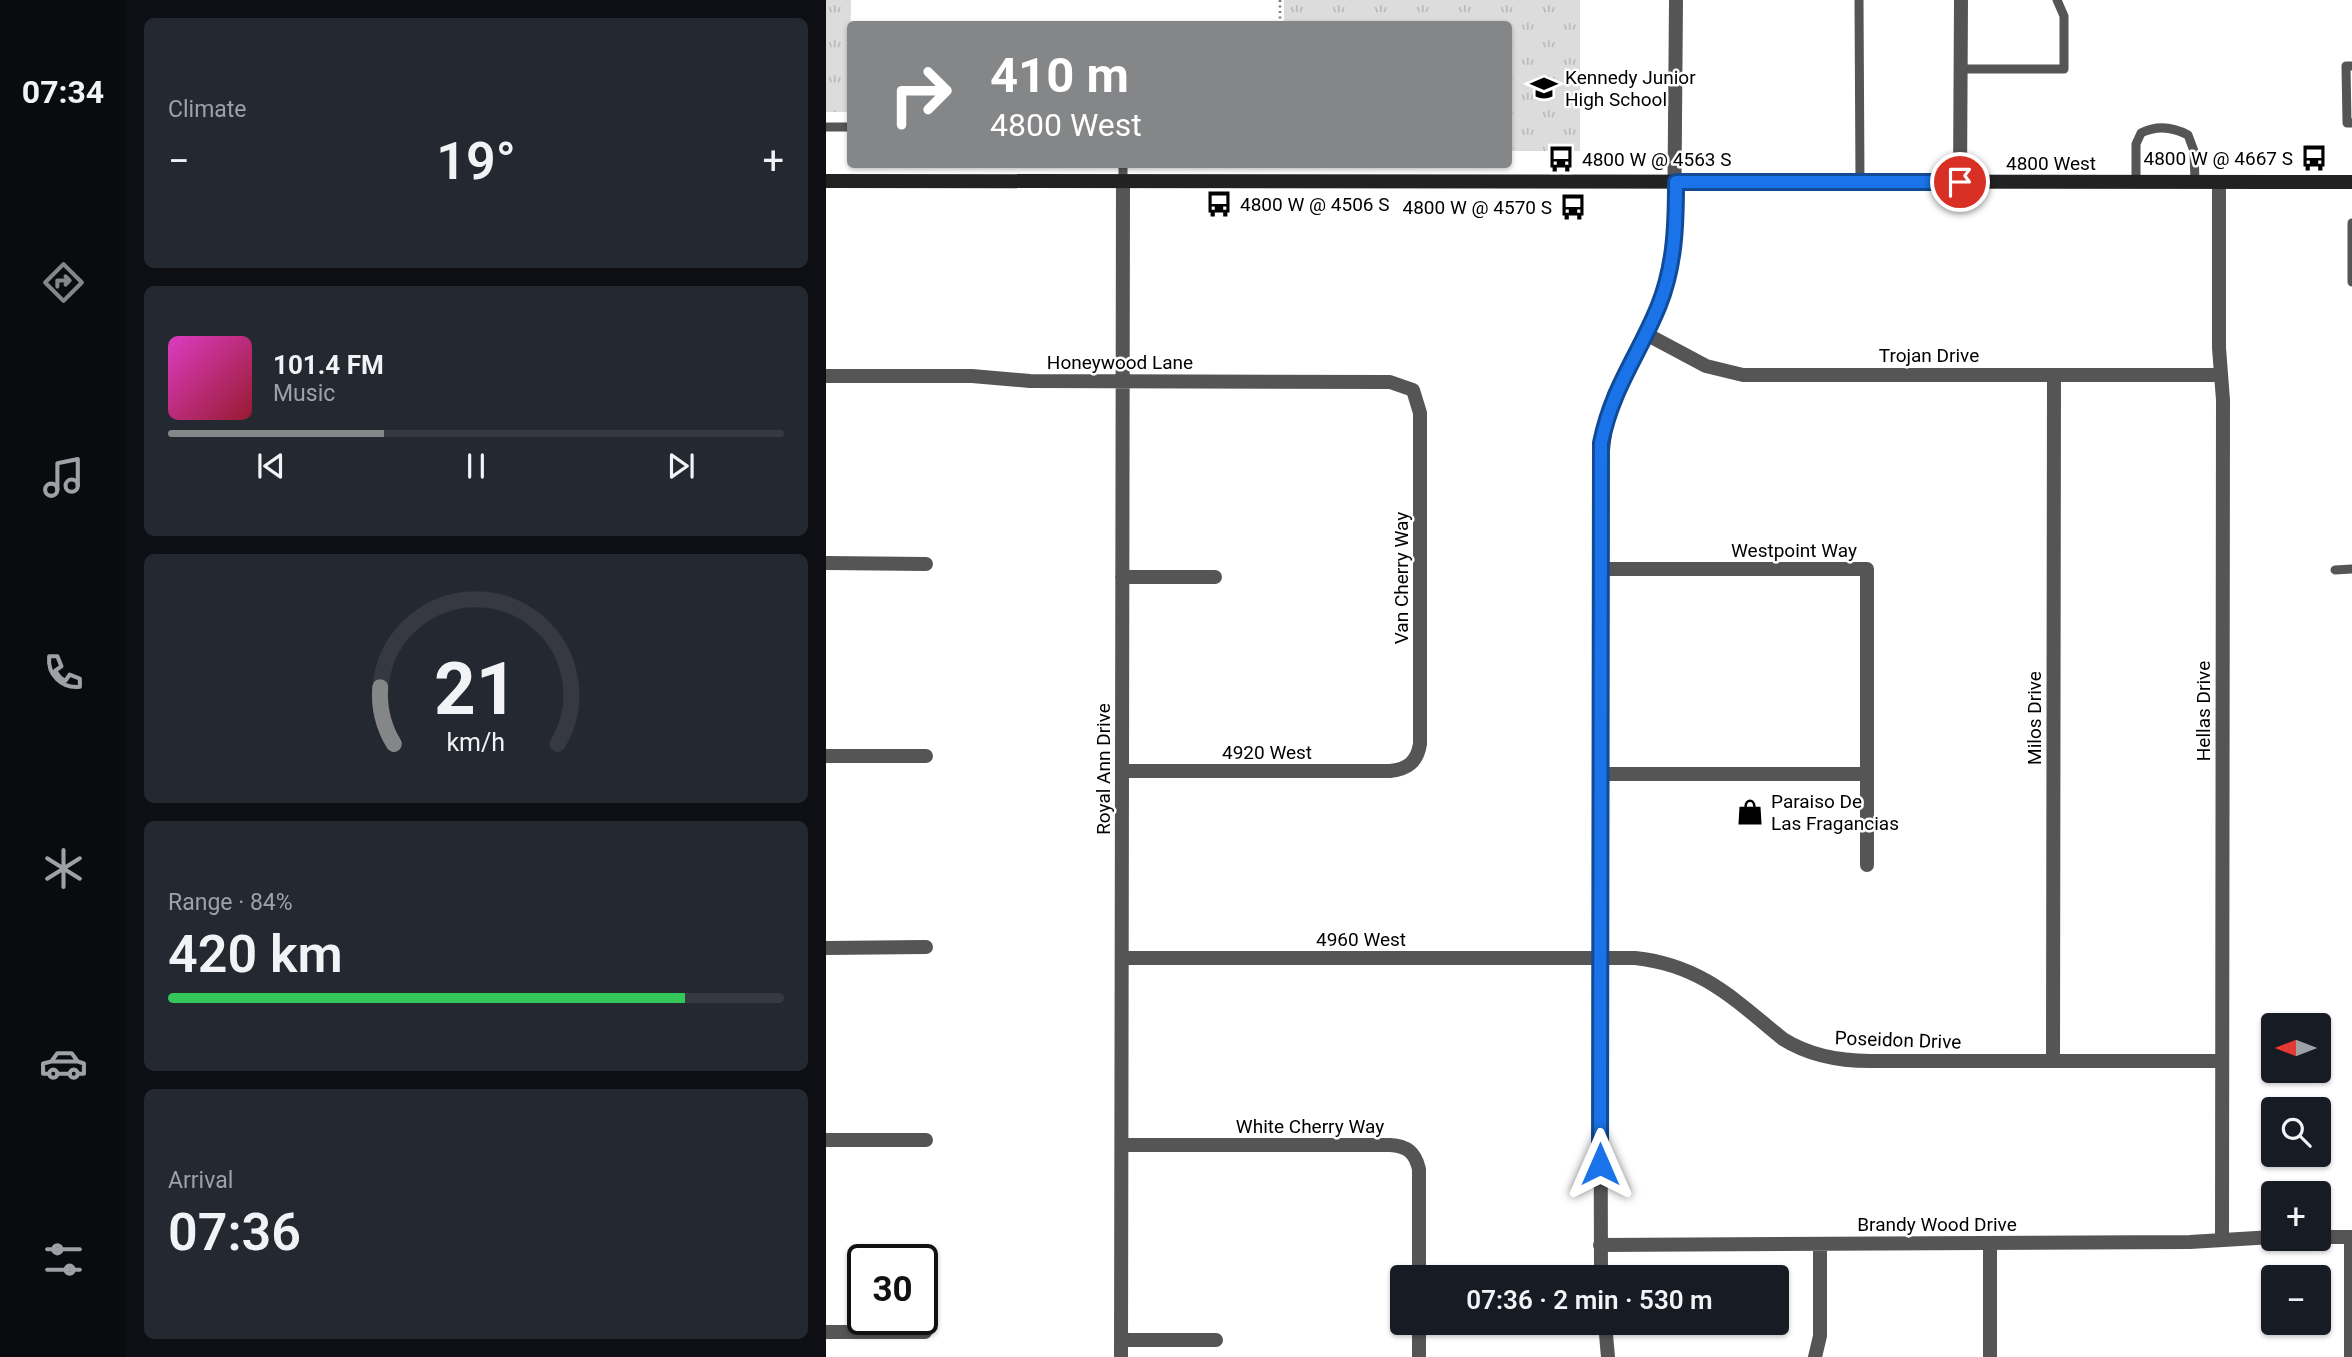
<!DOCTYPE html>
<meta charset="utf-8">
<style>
:root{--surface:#171b24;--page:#242831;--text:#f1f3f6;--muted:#9ea1a6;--line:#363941;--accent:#858687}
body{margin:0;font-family:Roboto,sans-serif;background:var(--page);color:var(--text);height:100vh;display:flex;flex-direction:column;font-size:26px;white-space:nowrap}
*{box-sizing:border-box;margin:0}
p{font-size:23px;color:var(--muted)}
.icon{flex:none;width:38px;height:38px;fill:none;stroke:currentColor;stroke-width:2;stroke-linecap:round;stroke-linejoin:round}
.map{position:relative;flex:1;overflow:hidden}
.sheet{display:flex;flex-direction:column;gap:18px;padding:18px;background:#0d0f14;width:700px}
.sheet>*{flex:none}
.guide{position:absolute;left:21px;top:21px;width:665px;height:147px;border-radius:7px;box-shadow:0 2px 5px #0004;background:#858687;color:#fff;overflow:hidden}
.needle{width:46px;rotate:270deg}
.fabs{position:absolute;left:1435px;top:1013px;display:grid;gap:14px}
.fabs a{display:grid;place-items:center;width:70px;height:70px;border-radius:7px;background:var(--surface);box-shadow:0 2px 5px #0004;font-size:35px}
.speed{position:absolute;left:21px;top:1244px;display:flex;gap:14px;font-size:35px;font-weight:700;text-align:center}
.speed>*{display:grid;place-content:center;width:91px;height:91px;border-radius:50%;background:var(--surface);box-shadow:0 2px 5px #0004;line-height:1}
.speed .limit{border:4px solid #111;border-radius:10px;background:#fff;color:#111}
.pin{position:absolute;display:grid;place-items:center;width:60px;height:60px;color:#fff;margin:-30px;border:4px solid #fff;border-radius:50%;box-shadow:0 2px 7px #0007}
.me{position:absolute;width:77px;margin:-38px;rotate:0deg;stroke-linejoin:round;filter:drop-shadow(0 0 5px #0008)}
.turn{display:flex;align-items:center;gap:24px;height:147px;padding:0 28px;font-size:32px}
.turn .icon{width:91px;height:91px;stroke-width:2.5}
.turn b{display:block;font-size:49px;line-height:60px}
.big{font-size:52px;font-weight:600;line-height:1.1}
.sheet .card{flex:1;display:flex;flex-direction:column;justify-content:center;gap:10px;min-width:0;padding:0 24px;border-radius:10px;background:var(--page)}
.sheet .dial{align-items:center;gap:0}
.dial svg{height:182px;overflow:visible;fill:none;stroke:var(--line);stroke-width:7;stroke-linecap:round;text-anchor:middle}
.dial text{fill:var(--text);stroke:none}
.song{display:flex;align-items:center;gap:21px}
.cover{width:84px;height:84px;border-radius:10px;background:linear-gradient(135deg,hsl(310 70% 55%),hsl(350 70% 35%))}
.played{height:7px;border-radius:4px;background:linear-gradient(90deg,var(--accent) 35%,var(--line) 35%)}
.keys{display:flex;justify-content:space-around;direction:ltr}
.heat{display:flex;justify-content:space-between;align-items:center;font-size:38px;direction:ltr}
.charge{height:10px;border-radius:5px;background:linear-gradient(90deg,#34c759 84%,var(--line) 0)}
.trip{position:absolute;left:564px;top:1265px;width:399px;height:70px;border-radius:7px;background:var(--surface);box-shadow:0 2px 5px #0004;font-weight:600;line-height:70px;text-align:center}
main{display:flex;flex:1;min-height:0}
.tabs{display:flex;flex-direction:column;width:126px;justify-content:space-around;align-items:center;background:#090b0e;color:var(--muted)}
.tabs .icon{width:49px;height:49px}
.tabs .on{color:var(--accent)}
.tabs b{font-size:32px;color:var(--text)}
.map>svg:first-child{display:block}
</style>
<main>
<nav class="tabs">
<b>07:34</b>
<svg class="icon on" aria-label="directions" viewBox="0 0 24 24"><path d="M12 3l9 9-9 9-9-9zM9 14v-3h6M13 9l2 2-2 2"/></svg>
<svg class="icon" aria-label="music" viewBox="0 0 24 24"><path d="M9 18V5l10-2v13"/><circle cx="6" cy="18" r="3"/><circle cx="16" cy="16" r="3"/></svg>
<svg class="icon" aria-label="phone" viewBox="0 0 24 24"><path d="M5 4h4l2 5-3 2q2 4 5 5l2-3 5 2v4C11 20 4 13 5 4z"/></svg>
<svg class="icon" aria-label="climate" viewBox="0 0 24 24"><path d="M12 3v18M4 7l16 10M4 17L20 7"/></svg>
<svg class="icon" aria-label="car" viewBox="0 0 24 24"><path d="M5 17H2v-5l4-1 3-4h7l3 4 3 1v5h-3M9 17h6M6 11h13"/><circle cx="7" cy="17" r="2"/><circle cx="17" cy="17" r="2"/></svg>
<svg class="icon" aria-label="filters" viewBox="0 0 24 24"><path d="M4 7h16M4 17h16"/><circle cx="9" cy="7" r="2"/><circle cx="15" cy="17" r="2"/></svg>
</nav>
<section class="sheet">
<div class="card"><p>Climate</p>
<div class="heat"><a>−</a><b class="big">19°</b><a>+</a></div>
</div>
<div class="card">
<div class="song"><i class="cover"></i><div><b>101.4 FM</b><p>Music</p></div></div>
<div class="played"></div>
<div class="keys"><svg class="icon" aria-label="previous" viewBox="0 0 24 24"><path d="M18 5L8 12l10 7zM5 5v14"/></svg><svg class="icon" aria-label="pause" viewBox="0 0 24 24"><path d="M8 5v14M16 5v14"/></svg><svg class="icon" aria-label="next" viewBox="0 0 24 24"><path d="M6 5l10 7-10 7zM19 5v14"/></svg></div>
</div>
<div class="card dial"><svg viewBox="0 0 100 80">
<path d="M14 69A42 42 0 1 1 86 69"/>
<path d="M14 69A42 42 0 0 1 8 44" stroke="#858687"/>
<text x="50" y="56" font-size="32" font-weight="700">21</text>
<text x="50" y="72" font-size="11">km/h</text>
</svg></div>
<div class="card"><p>Range · 84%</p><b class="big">420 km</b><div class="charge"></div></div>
<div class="card"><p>Arrival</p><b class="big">07:36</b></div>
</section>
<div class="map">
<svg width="1526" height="1357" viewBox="0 0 1526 1357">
<defs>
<pattern id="grass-tufts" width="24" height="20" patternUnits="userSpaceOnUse" patternTransform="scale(1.75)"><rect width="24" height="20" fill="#dcdcdc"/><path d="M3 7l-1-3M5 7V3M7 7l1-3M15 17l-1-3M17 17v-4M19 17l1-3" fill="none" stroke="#bbb"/></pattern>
</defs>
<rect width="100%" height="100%" fill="#fff"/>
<path fill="url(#grass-tufts)" d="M 0,0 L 25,0 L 24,112 L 0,112 Z
M 458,0 L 754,0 L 754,151 L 683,151 L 682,24 L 458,24 Z"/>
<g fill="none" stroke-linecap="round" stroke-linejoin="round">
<path stroke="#777" stroke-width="2.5" stroke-dasharray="2 3.5" stroke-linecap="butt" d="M 454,24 L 454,0"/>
<path stroke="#555" stroke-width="9" d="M 1033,0 L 1034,182
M 1526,66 L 1520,66 L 1521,123 L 1526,123
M 1135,69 L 1238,69 L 1238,16 L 1231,0
M 0,127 L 24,127
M 297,181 L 297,164
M 1310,182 L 1310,144 L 1315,133 C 1331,125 1347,127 1362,135 L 1368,151 L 1369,182
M 1526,223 L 1526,282
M 1509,570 L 1526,569"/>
<path stroke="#555" stroke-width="14" d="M 1134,182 L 1135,0
M 1393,182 L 1393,348 L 1397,400 L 1396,1240
M 820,334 L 880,366 L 917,375 L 1395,375
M 0,376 L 146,376 L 204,381 L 564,382 L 587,390 L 594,413 L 594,744 C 591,762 582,769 564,771 L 296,771
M 0,563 L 100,564
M 773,569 L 1041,569 L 1041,865
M 296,577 L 389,577
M 0,756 L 100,756
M 774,774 L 1040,774
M 0,948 L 100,947
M 296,958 L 809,958 C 875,965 908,999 957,1039 C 984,1056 1013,1061 1044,1061 L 1396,1061
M 1227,1061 L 1228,375
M 0,1140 L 100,1140
M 296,1145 L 564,1145 C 581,1146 589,1152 593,1169 L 593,1278
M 1493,1237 L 1526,1237
M 1525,1237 L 1525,1357
M 1164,1243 L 1164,1357
M 774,1245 L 1364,1242 L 1447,1237
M 775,1278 L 773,483 L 781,417 L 788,395 L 834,303 L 848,244 L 850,0
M 593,1323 L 593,1357
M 779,1323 L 782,1357
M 0,1332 L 99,1332
M 296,1340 L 390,1340
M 295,1357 L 297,181
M 989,1357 L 994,1336 L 994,1244"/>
<path stroke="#222" stroke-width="14" d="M 0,181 L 1526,182"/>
</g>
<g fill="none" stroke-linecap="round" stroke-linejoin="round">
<g stroke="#114b97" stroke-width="18">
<path id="route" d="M 774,1164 L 775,443 C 786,388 813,355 833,305 C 849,265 850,224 850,182 L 1134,182"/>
</g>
<use href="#route" stroke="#1a73e8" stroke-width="12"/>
</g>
<defs>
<g id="school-bare" transform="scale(2.1)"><path d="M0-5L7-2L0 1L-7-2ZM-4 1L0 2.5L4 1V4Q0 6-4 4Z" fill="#000" stroke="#fff" stroke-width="2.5" paint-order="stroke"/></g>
<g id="bus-bare" transform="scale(2.1)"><path d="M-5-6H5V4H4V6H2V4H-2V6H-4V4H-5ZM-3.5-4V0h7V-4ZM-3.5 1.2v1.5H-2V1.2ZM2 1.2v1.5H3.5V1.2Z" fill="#000" stroke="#fff" stroke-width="2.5" paint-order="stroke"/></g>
<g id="shop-bare" transform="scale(2.1)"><path d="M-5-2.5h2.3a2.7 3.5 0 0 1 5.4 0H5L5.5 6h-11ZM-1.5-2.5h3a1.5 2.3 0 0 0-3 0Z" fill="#000" stroke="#fff" stroke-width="2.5" paint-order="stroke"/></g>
</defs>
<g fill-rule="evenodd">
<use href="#school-bare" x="718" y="88"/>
<use href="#bus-bare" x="1488" y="158"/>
<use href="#bus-bare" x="735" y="159"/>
<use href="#bus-bare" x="393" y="204"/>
<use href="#bus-bare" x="747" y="207"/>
<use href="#shop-bare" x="924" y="812"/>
</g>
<g text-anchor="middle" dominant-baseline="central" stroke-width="5" stroke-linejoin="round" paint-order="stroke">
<g font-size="19" fill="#000" stroke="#fff" text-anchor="start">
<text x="739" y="77">Kennedy Junior<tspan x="739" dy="22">High School</tspan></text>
<text x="1467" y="158" text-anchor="end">4800 W @ 4667 S</text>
<text x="756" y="159">4800 W @ 4563 S</text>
<text x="414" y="204">4800 W @ 4506 S</text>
<text x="726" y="207" text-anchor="end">4800 W @ 4570 S</text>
<text x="945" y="801">Paraiso De<tspan x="945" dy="22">Las Fragancias</tspan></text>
</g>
<g font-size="19" fill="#000" stroke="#fff">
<text x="1225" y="163">4800 West</text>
<text x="1103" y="355">Trojan Drive</text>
<text x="294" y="362">Honeywood Lane</text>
<text x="968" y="550">Westpoint Way</text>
<text transform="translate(575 578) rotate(-90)">Van Cherry Way</text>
<text transform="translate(1377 711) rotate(-90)">Hellas Drive</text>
<text transform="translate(1208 718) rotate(-90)">Milos Drive</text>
<text x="441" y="752">4920 West</text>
<text transform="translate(277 769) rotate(-90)">Royal Ann Drive</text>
<text x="535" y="939">4960 West</text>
<text transform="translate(1072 1040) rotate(2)">Poseidon Drive</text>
<text x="484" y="1126">White Cherry Way</text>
<text x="1111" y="1224">Brandy Wood Drive</text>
</g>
</g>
</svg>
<div class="fabs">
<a><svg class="needle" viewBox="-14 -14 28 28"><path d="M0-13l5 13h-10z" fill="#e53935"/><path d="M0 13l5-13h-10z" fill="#9ea1a6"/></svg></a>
<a><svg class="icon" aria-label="search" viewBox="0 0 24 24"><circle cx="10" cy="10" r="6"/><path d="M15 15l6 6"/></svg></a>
<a>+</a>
<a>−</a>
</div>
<div class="speed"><div class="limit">30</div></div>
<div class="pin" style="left:1134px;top:182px;background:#d93025"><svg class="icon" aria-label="arrive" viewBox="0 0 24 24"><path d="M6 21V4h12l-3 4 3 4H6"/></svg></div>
<svg class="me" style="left:774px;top:1164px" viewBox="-20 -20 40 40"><path d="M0-17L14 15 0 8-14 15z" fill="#1a73e8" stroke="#fff" stroke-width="4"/></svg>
<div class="trip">07:36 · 2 min · 530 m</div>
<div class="guide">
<div class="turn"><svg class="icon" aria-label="right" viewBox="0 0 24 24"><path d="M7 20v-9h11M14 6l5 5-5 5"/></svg><div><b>410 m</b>4800 West</div></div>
</div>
</div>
</main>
